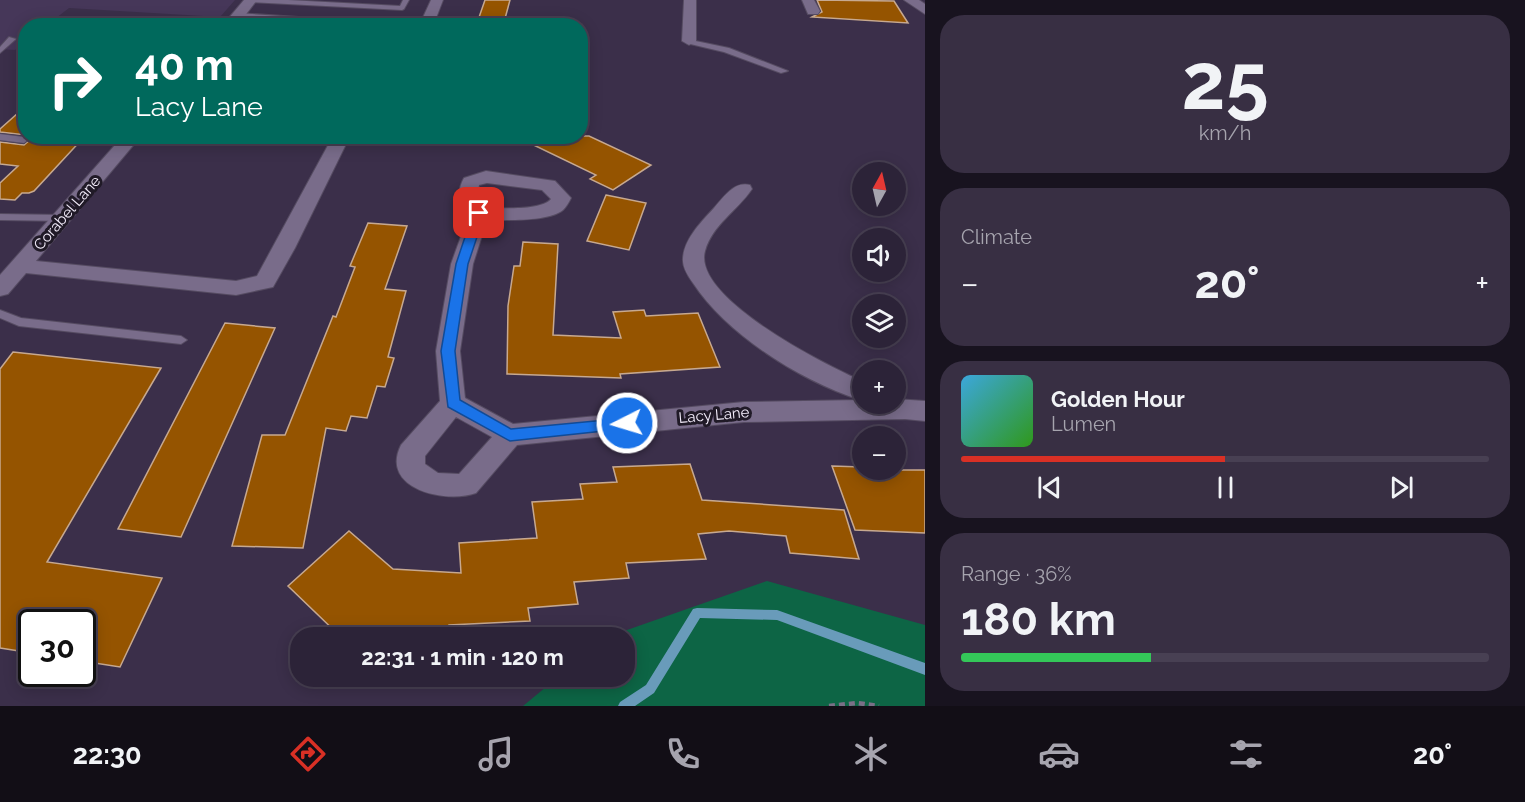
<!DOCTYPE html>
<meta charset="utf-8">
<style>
:root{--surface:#2c2338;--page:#382f43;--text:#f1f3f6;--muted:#a6a4ae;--line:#484053;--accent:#d93025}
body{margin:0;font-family:Raleway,sans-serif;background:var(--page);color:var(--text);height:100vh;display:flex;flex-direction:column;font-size:22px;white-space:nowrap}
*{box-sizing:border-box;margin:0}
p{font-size:20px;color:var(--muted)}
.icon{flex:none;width:33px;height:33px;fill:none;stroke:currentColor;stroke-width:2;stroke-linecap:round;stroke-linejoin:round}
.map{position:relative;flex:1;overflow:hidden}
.sheet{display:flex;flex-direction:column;gap:15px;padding:15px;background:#18131f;width:600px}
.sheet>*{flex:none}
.guide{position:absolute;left:18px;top:18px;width:570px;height:126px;border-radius:24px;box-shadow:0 3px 15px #0003,0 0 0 2px var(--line);background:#00695c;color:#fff;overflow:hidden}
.needle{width:39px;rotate:8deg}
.tools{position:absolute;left:852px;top:162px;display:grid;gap:12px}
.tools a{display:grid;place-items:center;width:54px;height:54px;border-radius:50%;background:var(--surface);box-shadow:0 3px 15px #0003,0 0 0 2px var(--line);font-size:30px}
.speed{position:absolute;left:18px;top:609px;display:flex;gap:12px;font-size:30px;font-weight:700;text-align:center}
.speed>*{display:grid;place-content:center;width:78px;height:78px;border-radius:50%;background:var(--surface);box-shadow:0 3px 15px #0003,0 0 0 2px var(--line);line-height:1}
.speed .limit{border:3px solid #111;border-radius:9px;background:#fff;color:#111}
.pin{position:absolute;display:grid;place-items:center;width:51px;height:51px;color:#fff;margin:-26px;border-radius:12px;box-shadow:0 3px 9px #0006}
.me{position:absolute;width:66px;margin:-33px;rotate:265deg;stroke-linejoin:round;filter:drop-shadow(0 0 4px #0008)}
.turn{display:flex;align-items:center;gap:21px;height:126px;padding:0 18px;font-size:27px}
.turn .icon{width:78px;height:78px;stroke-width:2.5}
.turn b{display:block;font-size:42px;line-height:51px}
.big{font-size:45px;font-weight:700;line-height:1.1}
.sheet .tile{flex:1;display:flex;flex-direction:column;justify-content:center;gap:9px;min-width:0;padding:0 21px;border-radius:24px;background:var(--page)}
.sheet .dial{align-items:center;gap:0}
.dial b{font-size:78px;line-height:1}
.song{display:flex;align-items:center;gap:18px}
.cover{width:72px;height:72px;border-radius:9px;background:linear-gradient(135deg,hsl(200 70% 55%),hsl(110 70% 35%))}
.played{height:6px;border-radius:3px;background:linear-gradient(90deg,var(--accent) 50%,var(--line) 50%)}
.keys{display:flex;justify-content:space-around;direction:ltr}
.heat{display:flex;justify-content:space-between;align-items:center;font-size:33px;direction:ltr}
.charge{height:9px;border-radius:4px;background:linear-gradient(90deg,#34c759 36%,var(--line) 0)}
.trip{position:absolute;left:290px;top:627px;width:345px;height:60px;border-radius:24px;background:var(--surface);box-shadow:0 3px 15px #0003,0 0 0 2px var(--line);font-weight:700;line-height:60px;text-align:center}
.menu{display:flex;height:96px;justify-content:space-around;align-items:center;background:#120e16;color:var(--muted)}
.menu .icon{width:42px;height:42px}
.menu .current{color:var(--accent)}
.menu b{font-size:27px;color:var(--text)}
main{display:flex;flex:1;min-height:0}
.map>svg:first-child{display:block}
</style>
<main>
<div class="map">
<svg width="925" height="706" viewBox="0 0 925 706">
<rect width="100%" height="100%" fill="#3b2f4a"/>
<path fill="#463759" d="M 0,0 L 235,0 L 220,17 L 69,8 L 47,25 L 26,26 L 25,42 L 15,50 L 0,49 Z"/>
<path fill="#0d6545" d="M 767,581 L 925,625 L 925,706 L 523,706 L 558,677 L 624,676 L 624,638 L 607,637 Z"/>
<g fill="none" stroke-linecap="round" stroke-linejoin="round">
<path fill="#699bba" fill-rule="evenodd" d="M 697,608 L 777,610 L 925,663 L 925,675 L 777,620 L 700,618 L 654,693 L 635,706 L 618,706 L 620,702 L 646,685 L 693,609 Z"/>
</g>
<path fill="#955400" stroke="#c7a990" stroke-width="1.5" d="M 485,0 L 510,0 L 503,26 L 476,26 Z
M 817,0 L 894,1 L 908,23 L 812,17 L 822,12 Z
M 26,106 L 26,135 L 0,132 L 0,129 Z
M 27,136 L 85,136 L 34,191 L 29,193 L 22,193 L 15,200 L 0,199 L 0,183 L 18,166 L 0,164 L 0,142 L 24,145 L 30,140 Z
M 515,136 L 589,136 L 651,165 L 613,190 L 590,179 L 596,175 Z
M 606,195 L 646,203 L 629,250 L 587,241 Z
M 368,223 L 407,226 L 385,289 L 406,291 L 388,357 L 394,358 L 385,387 L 377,386 L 367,418 L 351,416 L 346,431 L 326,428 L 303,548 L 232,546 L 262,435 L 285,435 L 333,316 L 336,317 L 355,267 L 350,266 Z
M 523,242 L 558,244 L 553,335 L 621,338 L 613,312 L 644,310 L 646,316 L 698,313 L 720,367 L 620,374 L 621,378 L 507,374 L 508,306 L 514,266 L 520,266 Z
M 225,323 L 275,328 L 181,537 L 118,529 Z
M 13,352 L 161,368 L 47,562 L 162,578 L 120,667 L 82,661 L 82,622 L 32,622 L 32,653 L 0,648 L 0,369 Z
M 690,464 L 702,500 L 844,510 L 859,559 L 790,553 L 786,536 L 729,531 L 698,534 L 706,559 L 626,563 L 629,578 L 574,582 L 578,604 L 528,608 L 530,621 L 449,625 L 448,638 L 342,638 L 288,586 L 349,531 L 393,569 L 461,573 L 459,543 L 537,538 L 532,502 L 583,499 L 580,484 L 617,482 L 613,467 Z
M 832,466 L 862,467 L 862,470 L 925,470 L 925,533 L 855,530 Z"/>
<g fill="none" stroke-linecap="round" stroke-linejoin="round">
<g stroke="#554b61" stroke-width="2">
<path id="service" d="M 248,0 L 288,0 L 400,6 L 403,0 L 409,0 L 404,9 L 402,10 L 251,2 Z
M 237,13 L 403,24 L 406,26 L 368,26 L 239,16 L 237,15 Z
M 9,37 L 16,39 L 0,53 L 0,47 Z
M 686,39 L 729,48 L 788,71 L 781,73 L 724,52 L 686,43 Z
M 0,134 L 24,137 L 28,140 L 24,143 L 0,140 Z
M 0,214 L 63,215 L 68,218 L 63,221 L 0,220 Z
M 0,310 L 21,318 L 181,336 L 187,340 L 181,344 L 19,326 L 0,318 Z"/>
</g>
<g stroke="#554b61" stroke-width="2">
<path id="minor" d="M 244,0 L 257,0 L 237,26 L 222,26 Z
M 431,0 L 443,0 L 433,26 L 419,26 Z
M 684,0 L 696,0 L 696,41 L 689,45 L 682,41 Z
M 802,0 L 814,0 L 820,11 L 818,14 L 808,14 Z
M 904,0 L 919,0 L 925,4 L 925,14 Z
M 123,136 L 141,136 L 36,261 L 236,281 L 257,276 L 333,136 L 350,136 L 295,248 L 273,287 L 236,295 L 26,273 L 8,294 L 0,296 L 0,275 Z
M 486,171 L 555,181 L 571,198 C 569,202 566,207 563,210 C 549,222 504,220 487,220 L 473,264 L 460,351 L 465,398 L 513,424 L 744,402 L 860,400 C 801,381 727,335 693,283 C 688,276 682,267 683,258 C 684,239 702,221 714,208 C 724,197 734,181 750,185 L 752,189 C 738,210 712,225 705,251 C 692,298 827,366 862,381 L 862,404 L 896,404 L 896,399 L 925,401 L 925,421 L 905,419 L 744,422 L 517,445 L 476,493 C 446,504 379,489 401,445 L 440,401 L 436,351 L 451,264 L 469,214 C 460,201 456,192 464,178 ZM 487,183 L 542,190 L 551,199 C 541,211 500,208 485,208 C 479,201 477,195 479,185 ZM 456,417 L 492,437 L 459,474 L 438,473 L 425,464 L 425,456 Z"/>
</g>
<path stroke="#7a7087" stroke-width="4.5" stroke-dasharray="6 4" stroke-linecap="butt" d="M 829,706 L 857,703 L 879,706"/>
<use href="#service" fill="#796c8a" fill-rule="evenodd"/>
<use href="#minor" fill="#796c8a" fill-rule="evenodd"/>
</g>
<path fill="#1a73e8" stroke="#114b97" stroke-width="1.5" d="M 479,210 L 485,213 L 468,264 L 455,351 L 460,400 L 511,429 L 627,418 L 632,419 L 634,423 L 632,428 L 510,441 L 448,407 L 441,351 L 456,264 L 473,213 Z"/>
<g text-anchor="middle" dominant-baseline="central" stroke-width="6" stroke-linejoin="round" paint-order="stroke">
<g font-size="15" fill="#f5effd" stroke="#201a27">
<text transform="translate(67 213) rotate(-49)">Corabel Lane</text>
<text transform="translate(714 415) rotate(-5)">Lacy Lane</text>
</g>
</g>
</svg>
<div class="tools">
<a><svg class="needle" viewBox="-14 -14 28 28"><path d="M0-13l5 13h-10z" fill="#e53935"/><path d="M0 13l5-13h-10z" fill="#a6a4ae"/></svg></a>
<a><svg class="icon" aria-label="sound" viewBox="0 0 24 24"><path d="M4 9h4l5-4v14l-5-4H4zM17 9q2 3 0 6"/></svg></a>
<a><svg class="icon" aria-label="layers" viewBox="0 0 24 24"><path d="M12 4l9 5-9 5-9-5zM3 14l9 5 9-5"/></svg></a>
<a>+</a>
<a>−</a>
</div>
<div class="speed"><div class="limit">30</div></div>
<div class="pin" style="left:479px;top:213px;background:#d93025"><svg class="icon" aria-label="arrive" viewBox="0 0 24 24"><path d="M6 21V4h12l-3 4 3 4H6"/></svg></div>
<svg class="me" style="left:627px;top:423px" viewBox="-20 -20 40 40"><circle r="17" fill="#1a73e8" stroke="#fff" stroke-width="3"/><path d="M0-11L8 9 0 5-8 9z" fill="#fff"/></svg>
<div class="trip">22:31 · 1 min · 120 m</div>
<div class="guide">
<div class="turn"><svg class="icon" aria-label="right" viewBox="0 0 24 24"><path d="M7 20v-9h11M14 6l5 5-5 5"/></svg><div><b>40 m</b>Lacy Lane</div></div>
</div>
</div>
<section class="sheet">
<div class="tile dial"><b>25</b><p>km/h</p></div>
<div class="tile"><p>Climate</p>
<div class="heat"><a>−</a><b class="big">20°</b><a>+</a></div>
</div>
<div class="tile">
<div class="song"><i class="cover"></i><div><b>Golden Hour</b><p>Lumen</p></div></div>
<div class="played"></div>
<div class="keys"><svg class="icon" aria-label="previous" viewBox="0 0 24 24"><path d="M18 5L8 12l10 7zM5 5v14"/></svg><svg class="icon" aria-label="pause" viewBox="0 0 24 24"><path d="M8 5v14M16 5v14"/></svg><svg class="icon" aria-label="next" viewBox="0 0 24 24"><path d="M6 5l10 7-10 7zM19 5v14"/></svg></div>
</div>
<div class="tile"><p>Range · 36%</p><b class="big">180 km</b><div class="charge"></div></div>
</section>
</main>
<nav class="menu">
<b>22:30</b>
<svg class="icon current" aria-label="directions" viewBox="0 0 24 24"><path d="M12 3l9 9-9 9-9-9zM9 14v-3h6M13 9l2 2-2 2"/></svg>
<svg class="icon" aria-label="music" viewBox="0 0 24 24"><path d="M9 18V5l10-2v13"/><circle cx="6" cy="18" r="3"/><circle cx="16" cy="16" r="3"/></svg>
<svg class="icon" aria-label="phone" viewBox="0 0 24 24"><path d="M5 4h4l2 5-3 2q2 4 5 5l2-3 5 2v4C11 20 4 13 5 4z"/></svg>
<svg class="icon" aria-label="climate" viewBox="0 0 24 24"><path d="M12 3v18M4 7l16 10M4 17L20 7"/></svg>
<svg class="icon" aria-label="car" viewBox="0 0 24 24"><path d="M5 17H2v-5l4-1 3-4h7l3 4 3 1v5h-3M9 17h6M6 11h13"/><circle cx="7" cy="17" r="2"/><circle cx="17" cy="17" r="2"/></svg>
<svg class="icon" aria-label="filters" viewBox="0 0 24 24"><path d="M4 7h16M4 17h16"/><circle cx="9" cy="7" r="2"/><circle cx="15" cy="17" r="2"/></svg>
<b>20°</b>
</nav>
